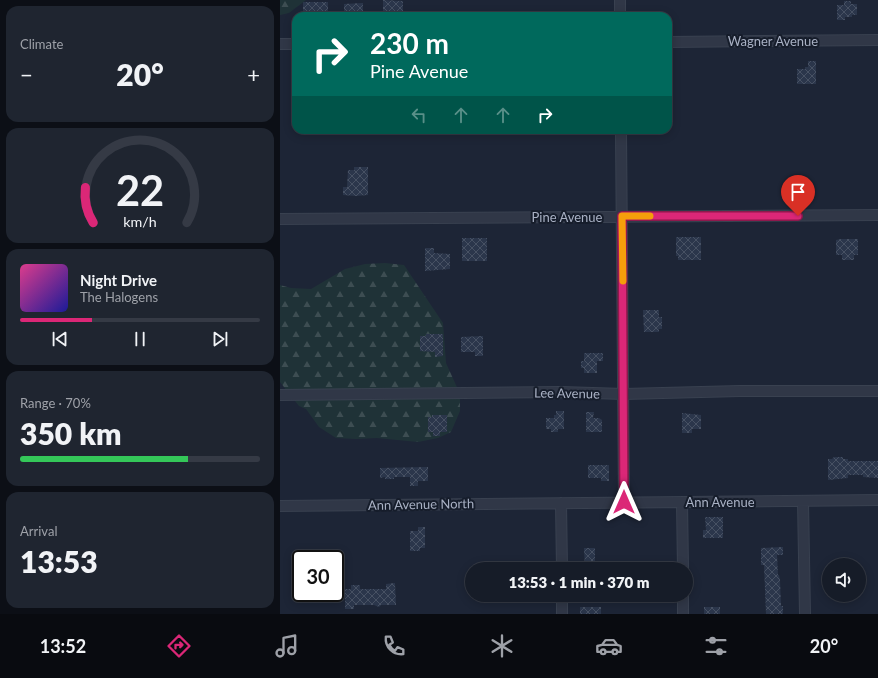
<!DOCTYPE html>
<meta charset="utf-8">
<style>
:root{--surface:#161c28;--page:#1f2530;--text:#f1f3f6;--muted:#9ea1a8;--line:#353a45;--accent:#db2777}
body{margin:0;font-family:Lato,sans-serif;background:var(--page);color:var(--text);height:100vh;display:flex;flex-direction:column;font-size:15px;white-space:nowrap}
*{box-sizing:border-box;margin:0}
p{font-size:13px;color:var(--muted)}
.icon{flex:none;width:22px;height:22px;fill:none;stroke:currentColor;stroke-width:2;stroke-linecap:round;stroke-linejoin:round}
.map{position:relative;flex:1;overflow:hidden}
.drawer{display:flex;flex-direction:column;gap:6px;padding:6px;background:#0c0f16;width:280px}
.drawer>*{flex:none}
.hud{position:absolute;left:12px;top:12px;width:380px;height:122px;border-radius:12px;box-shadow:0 2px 10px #0003,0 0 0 1px var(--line);background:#00695c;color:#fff;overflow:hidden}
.controls{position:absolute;left:542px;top:558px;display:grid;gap:8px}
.controls a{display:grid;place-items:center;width:44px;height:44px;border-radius:50%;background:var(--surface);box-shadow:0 2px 10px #0003,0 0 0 1px var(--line);font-size:20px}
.speed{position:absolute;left:12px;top:550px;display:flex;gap:8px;font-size:20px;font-weight:700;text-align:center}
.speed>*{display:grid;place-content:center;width:52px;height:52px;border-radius:50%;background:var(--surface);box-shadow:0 2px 10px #0003,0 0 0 1px var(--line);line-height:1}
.speed .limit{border:2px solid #111;border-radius:6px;background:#fff;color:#111}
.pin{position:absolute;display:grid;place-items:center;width:34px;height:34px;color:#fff;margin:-41px -17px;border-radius:50% 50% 50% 0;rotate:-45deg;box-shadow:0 0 4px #0007}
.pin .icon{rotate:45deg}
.me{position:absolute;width:44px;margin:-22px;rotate:0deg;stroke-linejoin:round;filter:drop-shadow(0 0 3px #0008)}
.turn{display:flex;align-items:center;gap:14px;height:84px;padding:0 12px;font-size:18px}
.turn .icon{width:52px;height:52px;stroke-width:2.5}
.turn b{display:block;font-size:28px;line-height:34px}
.lanes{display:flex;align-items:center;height:38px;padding:0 12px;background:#0003;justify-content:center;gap:20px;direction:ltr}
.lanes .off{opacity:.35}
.big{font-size:30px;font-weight:800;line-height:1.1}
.drawer .card{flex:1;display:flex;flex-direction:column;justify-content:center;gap:6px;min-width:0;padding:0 14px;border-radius:12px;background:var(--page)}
.drawer .dial{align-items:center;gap:0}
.dial svg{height:104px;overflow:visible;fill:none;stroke:var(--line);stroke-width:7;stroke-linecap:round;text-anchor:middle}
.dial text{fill:var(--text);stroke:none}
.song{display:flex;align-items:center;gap:12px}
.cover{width:48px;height:48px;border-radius:6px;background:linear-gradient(135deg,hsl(330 70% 55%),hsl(240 70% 35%))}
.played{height:4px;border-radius:2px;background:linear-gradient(90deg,var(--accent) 30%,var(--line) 30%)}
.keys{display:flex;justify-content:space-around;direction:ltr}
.heat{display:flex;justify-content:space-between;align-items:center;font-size:22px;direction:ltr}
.charge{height:6px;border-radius:3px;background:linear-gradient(90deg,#34c759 70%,var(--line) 0)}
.trip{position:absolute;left:185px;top:562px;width:228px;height:40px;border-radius:20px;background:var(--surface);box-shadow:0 2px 10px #0003,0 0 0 1px var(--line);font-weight:800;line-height:40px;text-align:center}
.menu{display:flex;height:64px;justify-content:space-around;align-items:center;background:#090b10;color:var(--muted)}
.menu .icon{width:28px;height:28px}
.menu .selected{color:var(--accent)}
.menu b{font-size:18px;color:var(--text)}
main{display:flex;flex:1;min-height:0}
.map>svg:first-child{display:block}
</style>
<main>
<section class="drawer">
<div class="card"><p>Climate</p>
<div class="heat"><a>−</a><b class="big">20°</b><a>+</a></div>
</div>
<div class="card dial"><svg viewBox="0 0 100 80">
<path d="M14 69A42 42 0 1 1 86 69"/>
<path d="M14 69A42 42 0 0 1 8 42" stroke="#db2777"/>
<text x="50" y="56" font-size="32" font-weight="700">22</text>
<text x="50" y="72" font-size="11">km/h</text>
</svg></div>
<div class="card">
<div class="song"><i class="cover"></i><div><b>Night Drive</b><p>The Halogens</p></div></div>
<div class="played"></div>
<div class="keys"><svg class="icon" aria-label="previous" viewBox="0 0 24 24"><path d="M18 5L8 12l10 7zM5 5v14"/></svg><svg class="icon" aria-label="pause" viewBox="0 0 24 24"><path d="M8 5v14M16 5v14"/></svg><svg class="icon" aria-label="next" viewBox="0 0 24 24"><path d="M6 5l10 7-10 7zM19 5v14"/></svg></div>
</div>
<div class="card"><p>Range · 70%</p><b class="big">350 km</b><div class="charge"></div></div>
<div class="card"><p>Arrival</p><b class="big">13:53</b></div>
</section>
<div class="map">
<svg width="598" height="614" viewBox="0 0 598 614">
<defs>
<pattern id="forest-firs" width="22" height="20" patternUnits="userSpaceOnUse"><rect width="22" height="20" fill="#1f3237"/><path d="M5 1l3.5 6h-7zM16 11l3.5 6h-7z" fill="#3d4d52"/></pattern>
<pattern id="building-cross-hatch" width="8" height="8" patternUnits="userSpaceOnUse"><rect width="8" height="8" fill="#2b364b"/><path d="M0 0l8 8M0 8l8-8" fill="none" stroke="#475163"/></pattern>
</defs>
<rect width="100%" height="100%" fill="#1d2536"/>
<path fill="url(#forest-firs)" d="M 0,0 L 26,0 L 9,13 L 0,15 Z
M 105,263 L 124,265 L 163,323 L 166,363 L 180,394 L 180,411 L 171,432 L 158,438 L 138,442 L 97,438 L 76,439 L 56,438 L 39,427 L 26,409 L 19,406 L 0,382 L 0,285 L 11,288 L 31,289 L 65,269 L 85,264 Z"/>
<path fill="url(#building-cross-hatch)" d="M 103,0 L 123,1 L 123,16 L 103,16 Z
M 564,1 L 571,1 L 571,4 L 577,4 L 577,15 L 572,15 L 572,17 L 565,17 L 565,20 L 557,20 L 557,5 L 564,5 Z
M 23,2 L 48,2 L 48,16 L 23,16 Z
M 83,3 L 83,16 L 64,16 L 64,4 Z
M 528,61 L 536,61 L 536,84 L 517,84 L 517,69 L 525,69 L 525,67 L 528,67 Z
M 74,167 L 88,167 L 88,195 L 76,196 L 63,195 L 63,187 L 67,187 L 68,170 L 74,170 Z
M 396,237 L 421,237 L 421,260 L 398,260 L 398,256 L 396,256 Z
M 182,238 L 207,238 L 207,261 L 182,261 Z
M 561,239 L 578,239 L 578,255 L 574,255 L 574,260 L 562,260 L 562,255 L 556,255 L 556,240 Z
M 145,248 L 154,248 L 154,253 L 170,254 L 170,269 L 145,271 Z
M 363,310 L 379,310 L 379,317 L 382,317 L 382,329 L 379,329 L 379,332 L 364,332 Z
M 146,334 L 163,334 L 163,356 L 155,357 L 155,352 L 140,351 L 140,336 L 146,336 Z
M 203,336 L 203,356 L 195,356 L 195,352 L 181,352 L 181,337 Z
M 304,353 L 323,353 L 323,361 L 317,361 L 317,373 L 304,373 L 304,368 L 301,368 L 301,361 L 304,361 Z
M 276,411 L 284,411 L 284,429 L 278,429 L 278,432 L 271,432 L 271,429 L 266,429 L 266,418 L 274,418 L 274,415 L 276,415 Z
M 306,412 L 314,412 L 313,418 L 319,418 L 322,420 L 322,432 L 306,432 Z
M 402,413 L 421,415 L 421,429 L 412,429 L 412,433 L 402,433 Z
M 152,415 L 167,415 L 167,432 L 160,432 L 160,436 L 153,436 L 153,432 L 148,432 L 148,417 L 152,417 Z
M 554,457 L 563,457 L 563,459 L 568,459 L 568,461 L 598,461 L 598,478 L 583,477 L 583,475 L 568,475 L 568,478 L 548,480 L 548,459 L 552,459 Z
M 308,465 L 329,465 L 329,481 L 321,481 L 321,478 L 308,478 Z
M 148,467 L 148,481 L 138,481 L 138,486 L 130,486 L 130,477 L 114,477 L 114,479 L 105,479 L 105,477 L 100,478 L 100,468 Z
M 425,517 L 443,517 L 443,538 L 423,538 L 423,530 L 426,530 Z
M 138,527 L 145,527 L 145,548 L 140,548 L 140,551 L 130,551 L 130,531 L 138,531 Z
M 503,547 L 503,555 L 497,555 L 498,575 L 499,575 L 500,580 L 501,606 L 503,606 L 503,614 L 486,614 L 484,565 L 481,565 L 481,548 Z
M 304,548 L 315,548 L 315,569 L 305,569 Z
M 115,583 L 116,605 L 101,605 L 99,607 L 94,605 L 74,605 L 74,609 L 65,609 L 65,589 L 71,589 L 71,585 L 80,585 L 80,589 L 106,589 L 106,584 Z
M 300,607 L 321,607 L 321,614 L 300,614 Z
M 424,607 L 440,607 L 440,614 L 424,614 Z"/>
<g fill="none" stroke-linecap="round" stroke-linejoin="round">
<g stroke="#394150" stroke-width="12">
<path id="street" d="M 340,0 L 340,16
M 388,42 L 598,40
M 0,44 L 16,44
M 341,130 L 344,503
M 0,219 L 598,215
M 0,395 L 281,392 L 344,394 L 460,391 L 598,391
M 523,501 L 525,614
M 402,502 L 403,569
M 281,503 L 282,569
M 0,506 L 598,500
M 282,595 L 282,614
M 403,595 L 403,614"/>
</g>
<use href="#street" stroke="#303747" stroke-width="10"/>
</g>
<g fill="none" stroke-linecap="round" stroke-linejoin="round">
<g stroke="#8e194d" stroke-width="10">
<path id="route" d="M 344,502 L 342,216 L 518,216"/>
</g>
<use href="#route" stroke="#db2777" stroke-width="7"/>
<path stroke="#f59e0b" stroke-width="7" d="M 343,281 L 342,216 L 370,216"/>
</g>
<g text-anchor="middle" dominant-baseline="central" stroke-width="4" stroke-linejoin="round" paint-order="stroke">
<g font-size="13" fill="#a9b1c4" stroke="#161d2b">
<text x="493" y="41">Wagner Avenue</text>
<text x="287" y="217">Pine Avenue</text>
<text transform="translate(287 393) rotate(1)">Lee Avenue</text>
<text x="440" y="502">Ann Avenue</text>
<text transform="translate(141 504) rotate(-1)">Ann Avenue North</text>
</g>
</g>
</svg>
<div class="controls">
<a><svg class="icon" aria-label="sound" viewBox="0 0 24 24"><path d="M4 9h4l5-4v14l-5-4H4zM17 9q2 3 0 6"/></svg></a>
</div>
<div class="speed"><div class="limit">30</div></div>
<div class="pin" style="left:518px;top:216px;background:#d93025"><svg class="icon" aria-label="arrive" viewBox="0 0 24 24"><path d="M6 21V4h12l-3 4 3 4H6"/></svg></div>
<svg class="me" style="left:344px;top:502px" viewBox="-20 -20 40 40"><path d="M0-17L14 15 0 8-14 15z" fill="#db2777" stroke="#fff" stroke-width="4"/></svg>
<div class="trip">13:53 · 1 min · 370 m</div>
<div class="hud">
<div class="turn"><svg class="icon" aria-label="right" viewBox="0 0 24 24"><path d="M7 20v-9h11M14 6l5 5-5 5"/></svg><div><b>230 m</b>Pine Avenue</div></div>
<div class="lanes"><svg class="icon off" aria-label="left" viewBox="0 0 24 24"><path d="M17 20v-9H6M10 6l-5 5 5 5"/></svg><svg class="icon off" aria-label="ahead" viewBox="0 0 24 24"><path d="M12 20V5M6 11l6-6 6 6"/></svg><svg class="icon off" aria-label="ahead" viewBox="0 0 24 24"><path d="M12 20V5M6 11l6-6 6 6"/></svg><svg class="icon" aria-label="right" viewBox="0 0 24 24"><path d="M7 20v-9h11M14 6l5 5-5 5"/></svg></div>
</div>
</div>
</main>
<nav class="menu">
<b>13:52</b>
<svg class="icon selected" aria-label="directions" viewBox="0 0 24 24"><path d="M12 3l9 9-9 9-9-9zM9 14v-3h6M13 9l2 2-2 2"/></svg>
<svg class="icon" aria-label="music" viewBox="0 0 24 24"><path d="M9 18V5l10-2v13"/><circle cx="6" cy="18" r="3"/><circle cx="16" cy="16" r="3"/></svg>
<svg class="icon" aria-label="phone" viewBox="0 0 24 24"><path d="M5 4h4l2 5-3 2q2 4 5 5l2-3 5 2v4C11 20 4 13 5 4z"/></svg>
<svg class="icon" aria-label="climate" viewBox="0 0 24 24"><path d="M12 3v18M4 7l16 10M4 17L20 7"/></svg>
<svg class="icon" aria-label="car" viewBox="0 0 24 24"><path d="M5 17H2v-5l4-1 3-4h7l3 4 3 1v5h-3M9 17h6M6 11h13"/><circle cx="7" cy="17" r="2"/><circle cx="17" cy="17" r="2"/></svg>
<svg class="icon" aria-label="filters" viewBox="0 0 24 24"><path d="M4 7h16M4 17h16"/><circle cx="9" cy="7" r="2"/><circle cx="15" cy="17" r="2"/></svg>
<b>20°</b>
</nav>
